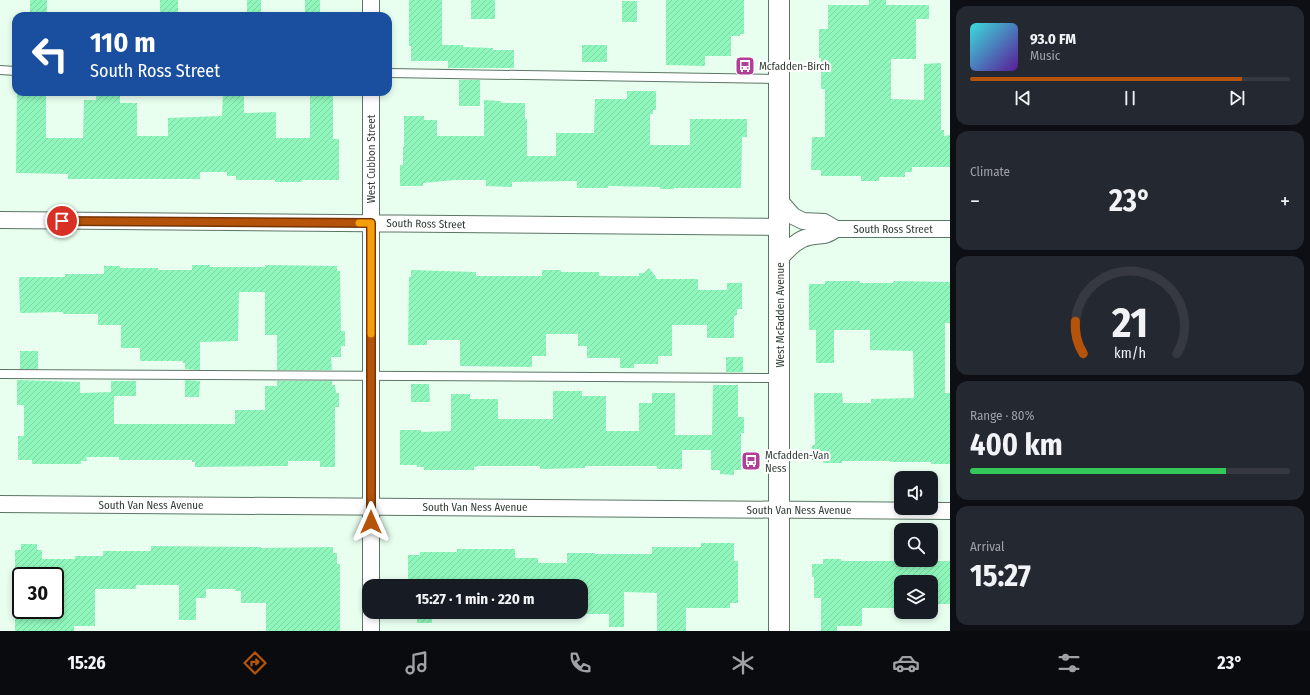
<!DOCTYPE html>
<meta charset="utf-8">
<style>
:root{--surface:#171b24;--page:#242831;--text:#f1f3f6;--muted:#9ea1a6;--line:#363941;--accent:#b45309}
body{margin:0;font-family:"Fira Sans Condensed",sans-serif;background:var(--page);color:var(--text);height:100vh;display:flex;flex-direction:column;font-size:15px;white-space:nowrap}
*{box-sizing:border-box;margin:0}
p{font-size:13px;color:var(--muted)}
.icon{flex:none;width:22px;height:22px;fill:none;stroke:currentColor;stroke-width:2;stroke-linecap:round;stroke-linejoin:round}
.map{position:relative;flex:1;overflow:hidden}
.drawer{display:flex;flex-direction:column;gap:6px;padding:6px;background:#0d0f14;width:360px}
.drawer>*{flex:none}
.top-card{position:absolute;left:12px;top:12px;width:380px;height:84px;border-radius:12px;box-shadow:0 2px 6px #0003;background:#1a4fa0;color:#fff;overflow:hidden}
.controls{position:absolute;left:894px;top:471px;display:grid;gap:8px}
.controls a{display:grid;place-items:center;width:44px;height:44px;border-radius:8px;background:var(--surface);box-shadow:0 2px 6px #0003;font-size:20px}
.speed{position:absolute;left:12px;top:567px;display:flex;gap:8px;font-size:20px;font-weight:700;text-align:center}
.speed>*{display:grid;place-content:center;width:52px;height:52px;border-radius:50%;background:var(--surface);box-shadow:0 2px 6px #0003;line-height:1}
.speed .limit{border:2px solid #111;border-radius:6px;background:#fff;color:#111}
.pin{position:absolute;display:grid;place-items:center;width:34px;height:34px;color:#fff;margin:-17px;border:2px solid #fff;border-radius:50%;box-shadow:0 1px 4px #0007}
.me{position:absolute;width:44px;margin:-22px;rotate:0deg;stroke-linejoin:round;filter:drop-shadow(0 0 3px #0008)}
.turn{display:flex;align-items:center;gap:14px;height:84px;padding:0 12px;font-size:18px}
.turn .icon{width:52px;height:52px;stroke-width:2.5}
.turn b{display:block;font-size:28px;line-height:34px}
.big{font-size:30px;font-weight:700;line-height:1.1}
.drawer .widget{flex:1;display:flex;flex-direction:column;justify-content:center;gap:6px;min-width:0;padding:0 14px;border-radius:12px;background:var(--page)}
.drawer .dial{align-items:center;gap:0}
.dial svg{height:104px;overflow:visible;fill:none;stroke:var(--line);stroke-width:7;stroke-linecap:round;text-anchor:middle}
.dial text{fill:var(--text);stroke:none}
.song{display:flex;align-items:center;gap:12px}
.cover{width:48px;height:48px;border-radius:6px;background:linear-gradient(135deg,hsl(180 70% 55%),hsl(270 70% 35%))}
.played{height:4px;border-radius:2px;background:linear-gradient(90deg,var(--accent) 85%,var(--line) 85%)}
.keys{display:flex;justify-content:space-around;direction:ltr}
.heat{display:flex;justify-content:space-between;align-items:center;font-size:22px;direction:ltr}
.charge{height:6px;border-radius:3px;background:linear-gradient(90deg,#34c759 80%,var(--line) 0)}
.trip{position:absolute;left:362px;top:579px;width:226px;height:40px;border-radius:12px;background:var(--surface);box-shadow:0 2px 6px #0003;font-weight:700;line-height:40px;text-align:center}
.menu{display:flex;height:64px;justify-content:space-around;align-items:center;background:#090b0e;color:var(--muted)}
.menu .icon{width:28px;height:28px}
.menu .on{color:var(--accent)}
.menu b{font-size:18px;color:var(--text)}
main{display:flex;flex:1;min-height:0}
.map>svg:first-child{display:block}
</style>
<main>
<div class="map">
<svg width="950" height="631" viewBox="0 0 950 631">
<defs>
<pattern id="building-hatch" width="6" height="6" patternUnits="userSpaceOnUse"><rect width="6" height="6" fill="#90f7bc"/><path d="M-1 1l2-2M0 6l6-6M5 7l2-2" fill="none" stroke="#7cd5a2"/></pattern>
</defs>
<rect width="100%" height="100%" fill="#e8fff0"/>
<path fill="url(#building-hatch)" d="M 30,0 L 47,0 L 47,16 L 30,16 Z
M 160,0 L 178,0 L 178,14 L 160,14 Z
M 247,0 L 261,0 L 261,16 L 247,16 Z
M 305,0 L 320,0 L 320,16 L 305,16 Z
M 409,0 L 442,0 L 442,45 L 463,45 L 463,47 L 493,48 L 493,50 L 514,50 L 514,68 L 448,68 L 448,61 L 411,61 L 411,46 L 409,46 Z
M 471,0 L 495,0 L 495,19 L 471,19 Z
M 666,0 L 744,0 L 744,34 L 740,34 L 740,36 L 731,36 L 731,56 L 705,56 L 705,66 L 666,65 Z
M 869,0 L 886,0 L 886,5 L 929,5 L 929,19 L 916,19 L 916,59 L 891,59 L 891,99 L 924,100 L 924,64 L 941,63 L 941,130 L 944,130 L 944,136 L 950,135 L 950,167 L 912,167 L 912,172 L 905,172 L 905,177 L 879,177 L 879,181 L 861,181 L 861,176 L 821,176 L 821,170 L 811,170 L 812,137 L 825,137 L 825,89 L 821,89 L 821,58 L 819,58 L 819,29 L 828,29 L 828,5 L 869,5 Z
M 622,1 L 637,1 L 637,22 L 622,22 Z
M 582,45 L 607,45 L 607,62 L 582,62 Z
M 459,80 L 480,80 L 480,106 L 459,106 Z
M 627,91 L 656,91 L 656,110 L 653,110 L 653,114 L 650,114 L 650,145 L 690,145 L 690,119 L 747,119 L 747,137 L 742,137 L 741,188 L 674,188 L 674,189 L 660,189 L 660,187 L 608,186 L 608,188 L 577,188 L 577,181 L 512,182 L 512,187 L 486,186 L 486,180 L 455,180 L 423,183 L 423,186 L 400,186 L 400,165 L 403,165 L 403,147 L 404,147 L 404,116 L 424,116 L 424,120 L 437,120 L 437,136 L 484,136 L 484,100 L 501,101 L 501,103 L 525,103 L 525,119 L 527,119 L 527,156 L 556,156 L 556,133 L 594,133 L 595,99 L 627,99 Z
M 17,92 L 46,92 L 46,138 L 83,138 L 84,100 L 96,100 L 96,92 L 120,92 L 120,103 L 137,103 L 137,136 L 168,136 L 168,118 L 222,116 L 223,92 L 240,92 L 240,94 L 244,94 L 244,113 L 276,112 L 276,138 L 310,138 L 310,92 L 333,92 L 333,139 L 339,139 L 339,180 L 302,180 L 302,182 L 275,182 L 275,180 L 236,180 L 236,176 L 227,176 L 227,172 L 200,172 L 200,179 L 68,179 L 68,174 L 16,173 Z
M 192,265 L 210,265 L 210,267 L 265,267 L 265,265 L 337,266 L 337,271 L 340,271 L 341,331 L 345,331 L 345,346 L 341,346 L 341,357 L 331,357 L 332,370 L 277,370 L 277,335 L 265,335 L 265,292 L 239,292 L 238,341 L 200,342 L 200,370 L 185,369 L 185,363 L 183,363 L 183,361 L 140,361 L 140,348 L 121,348 L 121,325 L 98,325 L 98,314 L 63,314 L 63,312 L 20,313 L 19,277 L 65,277 L 65,274 L 104,274 L 104,266 L 120,266 L 120,268 L 158,268 L 158,270 L 192,270 Z
M 649,268 L 656,277 L 656,279 L 698,279 L 698,290 L 727,290 L 727,283 L 742,283 L 742,309 L 737,309 L 737,315 L 734,316 L 734,338 L 707,338 L 707,325 L 672,325 L 672,356 L 658,356 L 658,364 L 634,364 L 634,368 L 620,368 L 620,358 L 587,358 L 587,346 L 578,346 L 578,334 L 546,334 L 546,356 L 532,356 L 532,367 L 460,366 L 460,340 L 427,340 L 427,345 L 408,345 L 409,277 L 411,277 L 411,270 L 476,272 L 476,276 L 542,276 L 542,270 L 561,270 L 561,272 L 599,272 L 599,276 L 639,276 L 639,273 L 644,273 Z
M 825,281 L 860,281 L 860,283 L 893,283 L 894,281 L 950,282 L 950,323 L 945,323 L 945,393 L 950,393 L 950,464 L 931,464 L 931,462 L 890,462 L 890,461 L 842,461 L 842,463 L 823,463 L 823,460 L 812,460 L 812,445 L 815,445 L 814,393 L 842,393 L 843,403 L 871,403 L 871,399 L 913,398 L 914,396 L 913,351 L 870,350 L 870,330 L 834,330 L 834,363 L 816,363 L 816,330 L 809,330 L 809,284 L 825,284 Z
M 20,351 L 38,351 L 38,369 L 20,369 Z
M 726,357 L 743,357 L 743,372 L 726,372 Z
M 17,380 L 80,382 L 80,393 L 111,392 L 111,381 L 136,381 L 136,396 L 114,396 L 114,424 L 235,424 L 235,410 L 265,410 L 265,386 L 277,386 L 277,381 L 332,381 L 332,385 L 335,385 L 336,393 L 339,393 L 339,407 L 335,407 L 335,467 L 320,467 L 320,461 L 288,461 L 288,466 L 195,467 L 195,462 L 192,462 L 192,460 L 119,460 L 119,457 L 86,457 L 87,461 L 81,461 L 81,464 L 32,464 L 32,460 L 18,460 L 18,436 L 24,436 L 24,405 L 17,405 Z
M 185,380 L 200,381 L 199,397 L 185,397 Z
M 411,384 L 429,384 L 430,402 L 411,402 Z
M 713,385 L 738,385 L 738,417 L 744,417 L 744,433 L 741,433 L 741,470 L 734,470 L 734,475 L 720,474 L 720,470 L 711,470 L 711,450 L 682,450 L 682,469 L 657,469 L 657,466 L 585,466 L 585,468 L 540,469 L 540,466 L 479,466 L 474,467 L 474,470 L 424,470 L 424,467 L 417,467 L 417,465 L 400,465 L 400,430 L 421,430 L 421,432 L 451,431 L 451,394 L 470,394 L 470,399 L 498,399 L 498,419 L 553,419 L 553,391 L 582,391 L 582,396 L 606,396 L 606,431 L 639,431 L 639,403 L 652,403 L 652,393 L 675,393 L 675,435 L 712,435 Z
M 701,543 L 734,543 L 734,561 L 738,561 L 738,603 L 730,603 L 730,608 L 686,608 L 686,631 L 657,631 L 657,593 L 624,592 L 624,627 L 609,627 L 609,614 L 564,614 L 564,619 L 529,619 L 529,617 L 504,616 L 504,612 L 581,612 L 581,586 L 413,586 L 413,579 L 408,579 L 408,555 L 420,555 L 420,552 L 457,552 L 457,549 L 515,549 L 515,558 L 538,558 L 538,563 L 567,563 L 567,553 L 595,553 L 595,554 L 652,554 L 652,547 L 701,547 Z
M 21,544 L 37,544 L 37,550 L 42,550 L 42,559 L 75,559 L 75,556 L 103,556 L 103,551 L 151,551 L 151,546 L 261,547 L 261,548 L 333,547 L 333,553 L 337,553 L 337,564 L 340,564 L 340,631 L 266,631 L 266,603 L 241,603 L 241,591 L 235,591 L 235,589 L 206,589 L 206,598 L 196,598 L 196,620 L 179,620 L 179,585 L 136,585 L 136,589 L 95,589 L 95,626 L 74,626 L 74,631 L 15,631 L 15,610 L 63,610 L 63,576 L 15,576 L 15,550 L 21,550 Z
M 823,559 L 841,559 L 841,561 L 950,561 L 950,604 L 932,604 L 932,582 L 901,582 L 901,608 L 862,608 L 862,626 L 837,626 L 837,631 L 821,631 L 821,598 L 814,598 L 814,577 L 812,577 L 812,564 L 823,564 Z
M 413,612 L 466,612 L 466,618 L 432,618 L 432,623 L 417,623 L 417,613 L 413,613 Z"/>
<g fill="none" stroke-linecap="round" stroke-linejoin="round">
<g stroke="#5b7565" stroke-width="10">
<path id="service" d="M 0,70 L 16,71
M 388,73 L 778,79
M 0,374 L 779,378"/>
</g>
<g stroke="#5b7565" stroke-width="18">
<path id="minor" d="M 371,0 L 371,16
M 780,201 L 793,216 L 803,221 L 824,222 L 836,229 L 950,229
M 0,220 L 780,227
M 780,258 C 788,250 797,239 809,237 C 823,234 823,238 836,229
M 0,504 L 950,511
M 371,586 L 371,92
M 371,631 L 371,612"/>
</g>
<g stroke="#5b7565" stroke-width="22">
<path id="tertiary" d="M 779,631 L 779,0"/>
</g>
<use href="#service" stroke="#fff" stroke-width="8"/>
<use href="#minor" stroke="#fff" stroke-width="16"/>
<use href="#tertiary" stroke="#fff" stroke-width="20"/>
</g>
<g fill="none" stroke-linecap="round" stroke-linejoin="round">
<g stroke="#753606" stroke-width="10">
<path id="route" d="M 62,221 L 371,223 L 371,522"/>
</g>
<use href="#route" stroke="#b45309" stroke-width="7"/>
<path stroke="#f59e0b" stroke-width="7" d="M 359,223 L 371,223 L 371,334"/>
</g>
<defs>
<g id="bus-square" transform="scale(1)"><rect x="-9" y="-9" width="18" height="18" rx="4" fill="#b13e97" stroke="#fff"/><path d="M-5-6H5V4H4V6H2V4H-2V6H-4V4H-5ZM-3.5-4V0h7V-4ZM-3.5 1.2v1.5H-2V1.2ZM2 1.2v1.5H3.5V1.2Z" fill="#fff"/></g>
</defs>
<g fill-rule="evenodd">
<use href="#bus-square" x="745" y="66"/>
<use href="#bus-square" x="751" y="461"/>
</g>
<g text-anchor="middle" dominant-baseline="central" stroke-width="4" stroke-linejoin="round" paint-order="stroke">
<g font-size="11" fill="#303b34" stroke="#fff" text-anchor="start">
<text x="759" y="66">Mcfadden-Birch</text>
<text x="765" y="455">Mcfadden-Van<tspan x="765" dy="13">Ness</tspan></text>
</g>
<g font-size="11" fill="#303b34" stroke="#fff">
<text transform="translate(371 159) rotate(-90)">West Cubbon Street</text>
<text transform="translate(426 224) rotate(1)">South Ross Street</text>
<text x="893" y="229">South Ross Street</text>
<text transform="translate(780 315) rotate(-90)">West McFadden Avenue</text>
<text x="151" y="505">South Van Ness Avenue</text>
<text x="475" y="507">South Van Ness Avenue</text>
<text x="799" y="510">South Van Ness Avenue</text>
</g>
</g>
</svg>
<div class="controls">
<a><svg class="icon" aria-label="sound" viewBox="0 0 24 24"><path d="M4 9h4l5-4v14l-5-4H4zM17 9q2 3 0 6"/></svg></a>
<a><svg class="icon" aria-label="search" viewBox="0 0 24 24"><circle cx="10" cy="10" r="6"/><path d="M15 15l6 6"/></svg></a>
<a><svg class="icon" aria-label="layers" viewBox="0 0 24 24"><path d="M12 4l9 5-9 5-9-5zM3 14l9 5 9-5"/></svg></a>
</div>
<div class="speed"><div class="limit">30</div></div>
<div class="pin" style="left:62px;top:221px;background:#d93025"><svg class="icon" aria-label="arrive" viewBox="0 0 24 24"><path d="M6 21V4h12l-3 4 3 4H6"/></svg></div>
<svg class="me" style="left:371px;top:522px" viewBox="-20 -20 40 40"><path d="M0-17L14 15 0 8-14 15z" fill="#b45309" stroke="#fff" stroke-width="4"/></svg>
<div class="trip">15:27 · 1 min · 220 m</div>
<div class="top-card">
<div class="turn"><svg class="icon" aria-label="left" viewBox="0 0 24 24"><path d="M17 20v-9H6M10 6l-5 5 5 5"/></svg><div><b>110 m</b>South Ross Street</div></div>
</div>
</div>
<section class="drawer">
<div class="widget">
<div class="song"><i class="cover"></i><div><b>93.0 FM</b><p>Music</p></div></div>
<div class="played"></div>
<div class="keys"><svg class="icon" aria-label="previous" viewBox="0 0 24 24"><path d="M18 5L8 12l10 7zM5 5v14"/></svg><svg class="icon" aria-label="pause" viewBox="0 0 24 24"><path d="M8 5v14M16 5v14"/></svg><svg class="icon" aria-label="next" viewBox="0 0 24 24"><path d="M6 5l10 7-10 7zM19 5v14"/></svg></div>
</div>
<div class="widget"><p>Climate</p>
<div class="heat"><a>−</a><b class="big">23°</b><a>+</a></div>
</div>
<div class="widget dial"><svg viewBox="0 0 100 80">
<path d="M14 69A42 42 0 1 1 86 69"/>
<path d="M14 69A42 42 0 0 1 8 44" stroke="#b45309"/>
<text x="50" y="56" font-size="32" font-weight="700">21</text>
<text x="50" y="72" font-size="11">km/h</text>
</svg></div>
<div class="widget"><p>Range · 80%</p><b class="big">400 km</b><div class="charge"></div></div>
<div class="widget"><p>Arrival</p><b class="big">15:27</b></div>
</section>
</main>
<nav class="menu">
<b>15:26</b>
<svg class="icon on" aria-label="directions" viewBox="0 0 24 24"><path d="M12 3l9 9-9 9-9-9zM9 14v-3h6M13 9l2 2-2 2"/></svg>
<svg class="icon" aria-label="music" viewBox="0 0 24 24"><path d="M9 18V5l10-2v13"/><circle cx="6" cy="18" r="3"/><circle cx="16" cy="16" r="3"/></svg>
<svg class="icon" aria-label="phone" viewBox="0 0 24 24"><path d="M5 4h4l2 5-3 2q2 4 5 5l2-3 5 2v4C11 20 4 13 5 4z"/></svg>
<svg class="icon" aria-label="climate" viewBox="0 0 24 24"><path d="M12 3v18M4 7l16 10M4 17L20 7"/></svg>
<svg class="icon" aria-label="car" viewBox="0 0 24 24"><path d="M5 17H2v-5l4-1 3-4h7l3 4 3 1v5h-3M9 17h6M6 11h13"/><circle cx="7" cy="17" r="2"/><circle cx="17" cy="17" r="2"/></svg>
<svg class="icon" aria-label="filters" viewBox="0 0 24 24"><path d="M4 7h16M4 17h16"/><circle cx="9" cy="7" r="2"/><circle cx="15" cy="17" r="2"/></svg>
<b>23°</b>
</nav>
